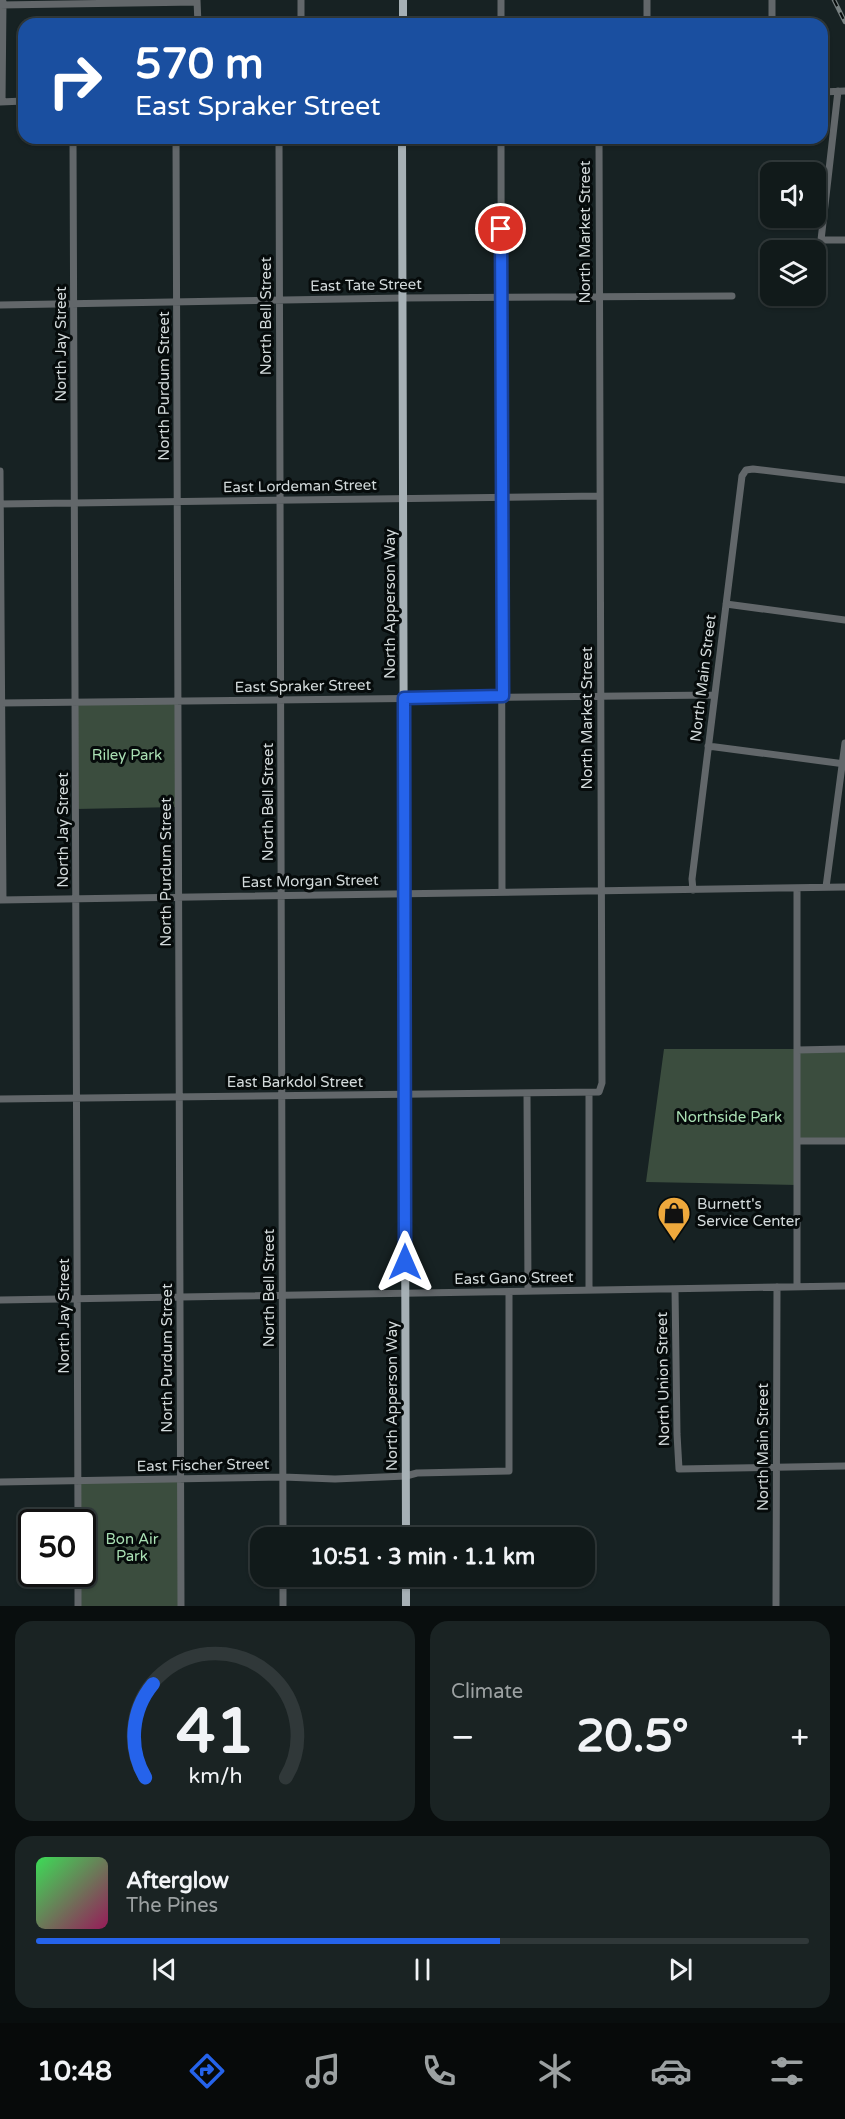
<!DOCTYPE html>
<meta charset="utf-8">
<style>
:root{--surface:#111a1a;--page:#1a2323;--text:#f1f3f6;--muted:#9ca1a2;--line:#303839;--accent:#2563eb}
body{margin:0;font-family:"Varela Round",sans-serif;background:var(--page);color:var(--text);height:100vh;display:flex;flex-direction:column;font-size:22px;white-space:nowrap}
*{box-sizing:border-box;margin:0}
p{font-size:20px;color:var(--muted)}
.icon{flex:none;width:33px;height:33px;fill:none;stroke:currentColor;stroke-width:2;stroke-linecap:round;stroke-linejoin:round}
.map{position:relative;height:1606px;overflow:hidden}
.panel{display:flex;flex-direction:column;gap:15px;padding:15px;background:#090e0e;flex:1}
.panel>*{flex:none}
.guide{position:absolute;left:18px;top:18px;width:810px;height:126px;border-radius:18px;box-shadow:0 2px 4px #0004,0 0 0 2px var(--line);background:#1a4fa0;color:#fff;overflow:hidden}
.buttons{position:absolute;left:760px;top:162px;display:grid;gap:12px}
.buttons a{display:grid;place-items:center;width:66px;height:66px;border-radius:12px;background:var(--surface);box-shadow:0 2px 4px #0004,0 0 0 2px var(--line);font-size:30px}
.speed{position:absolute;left:18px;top:1509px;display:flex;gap:12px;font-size:30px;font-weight:700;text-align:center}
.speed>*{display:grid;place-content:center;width:78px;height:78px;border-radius:50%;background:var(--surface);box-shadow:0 2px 4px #0004,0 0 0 2px var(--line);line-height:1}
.speed .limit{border:3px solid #111;border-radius:9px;background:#fff;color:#111}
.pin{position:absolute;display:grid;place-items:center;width:51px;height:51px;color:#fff;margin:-26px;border:3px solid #fff;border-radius:50%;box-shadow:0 2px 6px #0007}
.me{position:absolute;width:66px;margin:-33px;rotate:0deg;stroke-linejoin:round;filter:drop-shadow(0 0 4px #0008)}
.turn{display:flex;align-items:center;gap:21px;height:126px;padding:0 18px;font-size:27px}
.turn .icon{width:78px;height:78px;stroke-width:2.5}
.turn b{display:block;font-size:42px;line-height:51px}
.big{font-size:45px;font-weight:700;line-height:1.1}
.panel .tile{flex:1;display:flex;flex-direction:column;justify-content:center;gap:9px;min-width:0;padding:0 21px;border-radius:18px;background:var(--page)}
.panel .dial{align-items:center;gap:0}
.dial svg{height:156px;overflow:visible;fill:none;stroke:var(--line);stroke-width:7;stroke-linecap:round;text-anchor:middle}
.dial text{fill:var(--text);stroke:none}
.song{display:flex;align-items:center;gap:18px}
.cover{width:72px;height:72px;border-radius:9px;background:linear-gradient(135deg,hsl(130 70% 55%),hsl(330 70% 35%))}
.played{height:6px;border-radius:3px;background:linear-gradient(90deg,var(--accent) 60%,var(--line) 60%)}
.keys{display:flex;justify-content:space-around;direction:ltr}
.heat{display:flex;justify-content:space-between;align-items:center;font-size:33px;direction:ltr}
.panel .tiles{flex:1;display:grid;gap:15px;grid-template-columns:1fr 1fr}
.tile:last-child{grid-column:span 2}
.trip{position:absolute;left:250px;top:1527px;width:345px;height:60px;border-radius:18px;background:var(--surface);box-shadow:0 2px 4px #0004,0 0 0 2px var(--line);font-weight:700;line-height:60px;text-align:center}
.menu{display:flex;height:96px;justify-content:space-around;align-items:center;background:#070a0a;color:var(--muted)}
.menu .icon{width:42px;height:42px}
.menu .on{color:var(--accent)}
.menu b{font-size:27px;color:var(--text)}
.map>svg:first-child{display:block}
</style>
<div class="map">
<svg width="845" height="1606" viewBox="0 0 845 1606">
<rect width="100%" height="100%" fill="#172223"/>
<path fill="#3b4d3e" d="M 178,701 L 179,807 L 76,809 L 76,703 Z
M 664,1049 L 845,1049 L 845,1141 L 797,1141 L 797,1185 L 646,1182 Z
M 181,1479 L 181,1606 L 78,1606 L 78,1574 L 82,1574 L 82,1522 L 78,1522 L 78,1480 Z"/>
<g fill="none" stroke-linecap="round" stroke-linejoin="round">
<path stroke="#62676a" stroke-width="7" d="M 197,0 L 198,24
M 301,0 L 301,24
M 772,0 L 772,24
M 0,5 L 197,2
M 501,24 L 501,0
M 647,24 L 647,0
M 838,91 L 821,240 L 845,240
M 822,92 L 845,91
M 0,102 L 24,101
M 2,102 L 3,2
M 73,138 L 78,1522
M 176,138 L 181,1606
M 279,138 L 283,1538
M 501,138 L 502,892
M 0,305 L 403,298 L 732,296
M 0,471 L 3,900
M 0,504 L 600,496
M 726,604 L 845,620
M 0,703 L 714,695
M 708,746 L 845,764
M 826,887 L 845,743
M 797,888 L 797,1287
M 693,890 L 692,879 L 742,476 L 746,470 L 753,469 L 845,480
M 0,900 L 845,887
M 797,1050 L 845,1049
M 527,1093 L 528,1291
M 0,1099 L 599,1092 L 602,1083 L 599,138
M 797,1141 L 845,1141
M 675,1289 L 677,1434 L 679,1469 L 845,1466
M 589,1290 L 589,1093
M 0,1300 L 845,1286
M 0,1482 L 283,1477 L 335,1479 L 406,1476 L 417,1473 L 509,1471 L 509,1292
M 78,1574 L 78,1606
M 283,1576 L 283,1606
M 776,1606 L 777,1287"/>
<path stroke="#a6b0b5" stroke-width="8" d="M 403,24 L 403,0
M 402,138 L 406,1538
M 406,1576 L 406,1606"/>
<g stroke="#778081" stroke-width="4.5">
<path id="rail" d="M 834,0 L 845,22"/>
</g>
<use href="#rail" stroke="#060b0b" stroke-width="2" stroke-dasharray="7" stroke-linecap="butt"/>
</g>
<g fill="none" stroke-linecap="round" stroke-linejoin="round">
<g stroke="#184099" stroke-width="15">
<path id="route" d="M 405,1262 L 404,698 L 503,696 L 501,229"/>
</g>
<use href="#route" stroke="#2563eb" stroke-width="10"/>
</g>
<defs>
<g id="shop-pin" transform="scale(1.725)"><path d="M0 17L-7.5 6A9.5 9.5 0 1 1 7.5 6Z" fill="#eea83c" stroke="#060b0b"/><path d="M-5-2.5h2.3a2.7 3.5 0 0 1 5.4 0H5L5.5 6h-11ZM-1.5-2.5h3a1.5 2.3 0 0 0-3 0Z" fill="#111"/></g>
</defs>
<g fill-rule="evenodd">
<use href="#shop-pin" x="674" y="1213"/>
</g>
<g text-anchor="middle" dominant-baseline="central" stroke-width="6" stroke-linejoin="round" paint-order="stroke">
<g font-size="15" fill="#d3dadb" stroke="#060b0b">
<text transform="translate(585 232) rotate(-90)">North Market Street</text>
<text transform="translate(366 285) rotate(-1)">East Tate Street</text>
<text transform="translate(266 316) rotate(-90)">North Bell Street</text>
<text transform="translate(61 344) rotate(-90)">North Jay Street</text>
<text transform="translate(164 386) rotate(-90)">North Purdum Street</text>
<text transform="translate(300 486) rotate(-1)">East Lordeman Street</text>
<text transform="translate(390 604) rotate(-90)">North Apperson Way</text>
<text transform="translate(703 678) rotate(-83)">North Main Street</text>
<text transform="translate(303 686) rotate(-1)">East Spraker Street</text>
<text transform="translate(587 718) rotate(-90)">North Market Street</text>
<text transform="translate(268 802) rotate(-90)">North Bell Street</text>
<text transform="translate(63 830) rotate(-90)">North Jay Street</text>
<text transform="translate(166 872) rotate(-90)">North Purdum Street</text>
<text transform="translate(310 881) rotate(-1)">East Morgan Street</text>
<text x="295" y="1082">East Barkdol Street</text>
<text transform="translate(514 1278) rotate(-1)">East Gano Street</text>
<text transform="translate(269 1288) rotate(-90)">North Bell Street</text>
<text transform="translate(64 1316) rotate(-90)">North Jay Street</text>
<text transform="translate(167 1358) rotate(-90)">North Purdum Street</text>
<text transform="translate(663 1379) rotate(-91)">North Union Street</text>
<text transform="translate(392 1396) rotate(-90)">North Apperson Way</text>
<text transform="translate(763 1447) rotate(-90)">North Main Street</text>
<text transform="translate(203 1465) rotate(-1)">East Fischer Street</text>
</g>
<g font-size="15" fill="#a9dfb3" stroke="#060b0b">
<text x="127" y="755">Riley Park</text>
<text x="729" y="1117">Northside Park</text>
<text x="132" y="1539">Bon Air<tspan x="132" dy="17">Park</tspan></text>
</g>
<g font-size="15" fill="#d3dadb" stroke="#060b0b" text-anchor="start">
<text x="697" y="1204">Burnett's<tspan x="697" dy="17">Service Center</tspan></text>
</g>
</g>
</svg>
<div class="buttons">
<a><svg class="icon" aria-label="sound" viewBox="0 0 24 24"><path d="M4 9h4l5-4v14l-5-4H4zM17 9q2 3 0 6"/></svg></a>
<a><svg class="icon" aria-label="layers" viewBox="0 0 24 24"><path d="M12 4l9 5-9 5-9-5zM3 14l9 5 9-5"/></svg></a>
</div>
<div class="speed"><div class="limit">50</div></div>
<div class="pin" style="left:501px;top:229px;background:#d93025"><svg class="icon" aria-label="arrive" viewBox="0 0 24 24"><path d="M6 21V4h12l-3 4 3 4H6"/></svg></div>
<svg class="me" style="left:405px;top:1262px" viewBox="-20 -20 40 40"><path d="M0-17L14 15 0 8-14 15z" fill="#2563eb" stroke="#fff" stroke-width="4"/></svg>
<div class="trip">10:51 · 3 min · 1.1 km</div>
<div class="guide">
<div class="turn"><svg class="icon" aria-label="right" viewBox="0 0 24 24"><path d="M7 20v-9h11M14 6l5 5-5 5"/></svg><div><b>570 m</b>East Spraker Street</div></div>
</div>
</div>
<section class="panel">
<div class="tiles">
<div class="tile dial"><svg viewBox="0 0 100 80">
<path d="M14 69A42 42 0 1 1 86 69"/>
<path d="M14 69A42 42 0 0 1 18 21" stroke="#2563eb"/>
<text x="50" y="56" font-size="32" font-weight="700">41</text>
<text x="50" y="72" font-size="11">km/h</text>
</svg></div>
<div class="tile"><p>Climate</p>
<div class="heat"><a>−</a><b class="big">20.5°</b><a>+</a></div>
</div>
<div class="tile">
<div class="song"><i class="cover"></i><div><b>Afterglow</b><p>The Pines</p></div></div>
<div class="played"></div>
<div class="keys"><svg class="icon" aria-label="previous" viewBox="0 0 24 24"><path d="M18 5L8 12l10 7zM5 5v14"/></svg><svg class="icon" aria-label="pause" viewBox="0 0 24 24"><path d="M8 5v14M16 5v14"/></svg><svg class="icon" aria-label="next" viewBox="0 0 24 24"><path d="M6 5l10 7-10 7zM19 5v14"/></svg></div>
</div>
</div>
</section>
<nav class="menu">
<b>10:48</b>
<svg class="icon on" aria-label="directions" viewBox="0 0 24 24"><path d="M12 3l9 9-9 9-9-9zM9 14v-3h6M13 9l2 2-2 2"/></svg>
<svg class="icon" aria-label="music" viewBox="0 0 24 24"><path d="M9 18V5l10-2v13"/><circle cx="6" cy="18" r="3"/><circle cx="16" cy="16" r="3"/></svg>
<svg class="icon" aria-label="phone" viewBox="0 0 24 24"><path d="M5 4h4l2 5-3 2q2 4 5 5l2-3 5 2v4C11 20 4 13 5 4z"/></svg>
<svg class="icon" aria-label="climate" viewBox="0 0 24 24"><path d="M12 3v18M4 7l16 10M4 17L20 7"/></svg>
<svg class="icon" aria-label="car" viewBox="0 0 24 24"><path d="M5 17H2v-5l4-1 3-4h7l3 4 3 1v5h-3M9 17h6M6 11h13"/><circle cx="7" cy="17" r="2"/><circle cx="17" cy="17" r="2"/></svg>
<svg class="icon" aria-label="filters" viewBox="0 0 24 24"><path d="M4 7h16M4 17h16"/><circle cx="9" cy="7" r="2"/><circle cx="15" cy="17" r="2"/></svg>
</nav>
